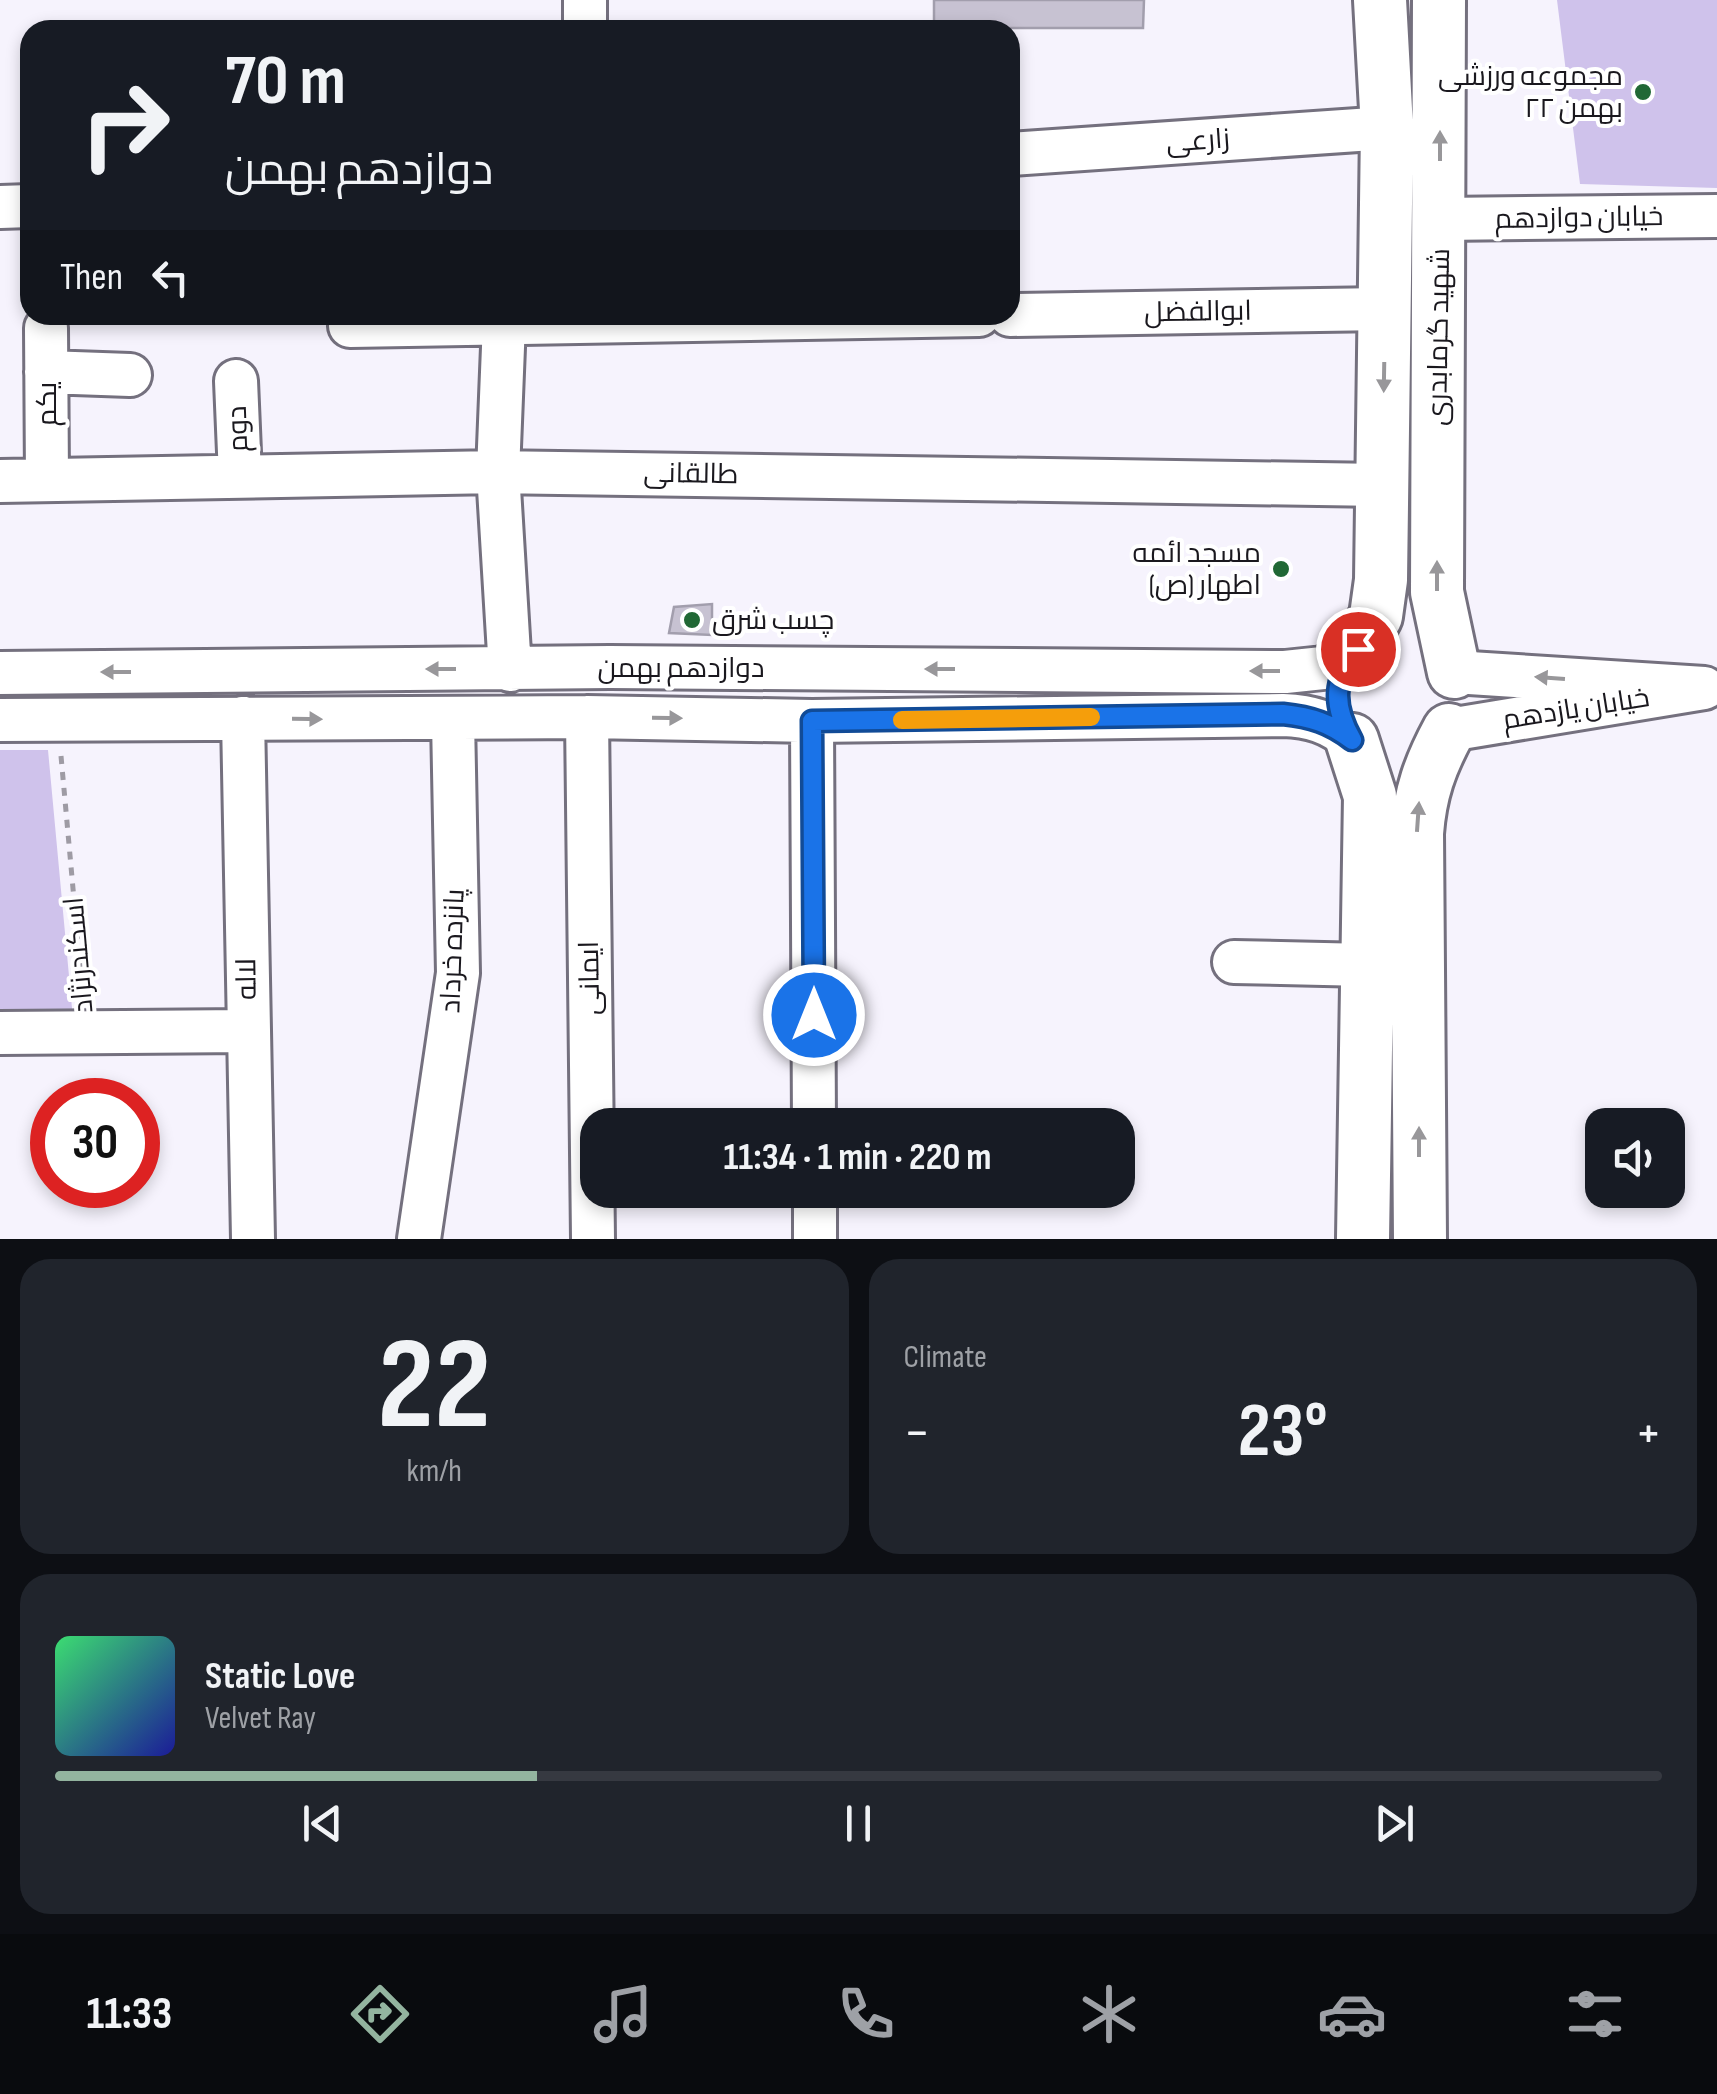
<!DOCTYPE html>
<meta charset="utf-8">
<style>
:root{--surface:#171b24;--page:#20242c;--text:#f1f3f6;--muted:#9ea1a6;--line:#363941;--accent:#93b49f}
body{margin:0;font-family:"Sofia Sans Condensed",Cairo,sans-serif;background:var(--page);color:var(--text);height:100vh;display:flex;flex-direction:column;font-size:38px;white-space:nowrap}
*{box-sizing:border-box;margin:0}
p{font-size:32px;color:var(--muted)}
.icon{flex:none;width:55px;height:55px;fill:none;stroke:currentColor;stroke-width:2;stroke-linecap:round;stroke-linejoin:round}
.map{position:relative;height:1239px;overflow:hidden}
.sheet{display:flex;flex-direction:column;gap:20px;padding:20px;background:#0d0f14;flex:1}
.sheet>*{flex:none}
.banner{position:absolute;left:20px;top:20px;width:1000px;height:305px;border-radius:30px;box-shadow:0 5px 15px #0003;background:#171b24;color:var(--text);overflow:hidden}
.fabs{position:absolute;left:1585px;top:1108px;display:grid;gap:20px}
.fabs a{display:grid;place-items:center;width:100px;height:100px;border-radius:20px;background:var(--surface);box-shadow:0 5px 15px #0003;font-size:50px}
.speed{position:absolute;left:30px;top:1078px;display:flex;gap:20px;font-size:50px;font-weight:700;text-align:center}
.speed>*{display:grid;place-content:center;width:130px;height:130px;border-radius:50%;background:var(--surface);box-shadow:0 5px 15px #0003;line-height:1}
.speed .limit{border:15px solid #d22;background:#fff;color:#111}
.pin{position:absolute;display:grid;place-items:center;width:85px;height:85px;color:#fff;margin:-42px;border:5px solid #fff;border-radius:50%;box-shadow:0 2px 10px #0007}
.me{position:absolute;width:110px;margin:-55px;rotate:0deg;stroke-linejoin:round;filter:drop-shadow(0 0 8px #0008)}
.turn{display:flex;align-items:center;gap:35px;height:210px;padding:0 40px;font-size:45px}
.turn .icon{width:130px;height:130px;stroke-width:2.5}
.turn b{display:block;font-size:70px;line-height:85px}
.then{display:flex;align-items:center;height:95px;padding:0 40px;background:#0003;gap:20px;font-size:38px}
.big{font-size:75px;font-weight:700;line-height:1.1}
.sheet .tile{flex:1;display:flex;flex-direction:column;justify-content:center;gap:15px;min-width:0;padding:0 35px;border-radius:30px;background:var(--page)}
.sheet .dial{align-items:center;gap:0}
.dial b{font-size:130px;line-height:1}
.song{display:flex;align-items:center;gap:30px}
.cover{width:120px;height:120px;border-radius:15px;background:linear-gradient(135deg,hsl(140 70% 55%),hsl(240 70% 35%))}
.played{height:10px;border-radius:5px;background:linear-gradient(90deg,var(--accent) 30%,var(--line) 30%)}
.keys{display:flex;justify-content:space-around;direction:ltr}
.heat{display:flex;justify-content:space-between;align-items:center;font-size:55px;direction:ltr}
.sheet .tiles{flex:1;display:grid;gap:20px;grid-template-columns:1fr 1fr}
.tile:last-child{grid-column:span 2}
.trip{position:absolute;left:580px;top:1108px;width:555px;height:100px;border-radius:30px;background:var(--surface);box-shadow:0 5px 15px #0003;font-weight:700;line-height:100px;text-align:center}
.tabs{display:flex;height:160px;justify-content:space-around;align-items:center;background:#090b0e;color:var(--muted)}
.tabs .icon{width:70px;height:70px}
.tabs .active{color:var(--accent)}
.tabs b{font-size:45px;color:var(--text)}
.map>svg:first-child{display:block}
</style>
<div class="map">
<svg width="1717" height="1239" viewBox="0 0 1717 1239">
<rect width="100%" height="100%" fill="#f6f3fd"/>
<path fill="#cfc2eb" d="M 1557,0 L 1717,0 L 1717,188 L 1580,184 Z
M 0,750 L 48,750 L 73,1019 L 0,1020 Z"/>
<path fill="#c7c2d2" stroke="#a29ead" stroke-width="2.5" d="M 934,0 L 1144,0 L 1143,28 L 934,28 Z
M 712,604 L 712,635 L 669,633 L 674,607 Z"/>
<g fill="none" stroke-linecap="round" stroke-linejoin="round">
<g stroke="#74707e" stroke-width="48">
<path id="minor" d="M 585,0 L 585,30
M 1010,154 L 1387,128
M 0,207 L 30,206
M 1441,219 L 1717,216
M 1010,315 L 1385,309
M 504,322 L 498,472 L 510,670
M 350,326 L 979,315
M 46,328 L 47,480
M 46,372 L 130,375
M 236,381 L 240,476
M 0,481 L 498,472 L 1382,485
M 0,673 L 610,667 L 1285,672 L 1323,668 L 1358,649
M 587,717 L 593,1239
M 243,718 L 253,1239
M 0,720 L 587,717 L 812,721 L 1283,715 C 1311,716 1330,722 1352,740
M 812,721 L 814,1125
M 1449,730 L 1704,688 L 1454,672
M 1234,962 L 1367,965
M 0,1033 L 247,1031
M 815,1190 L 815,1239
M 419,1239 L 458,973 L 453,720"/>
</g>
<g stroke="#74707e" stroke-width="58">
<path id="major" d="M 1439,0 L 1437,592 L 1454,672
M 1358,649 L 1376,616 L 1381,580 L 1387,128 L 1380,0
M 1352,740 L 1370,796 L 1363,1239
M 1420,1239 L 1417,833 C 1420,793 1430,765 1449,730"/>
</g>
<path stroke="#9e9ba4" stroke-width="5" stroke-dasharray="8 8" stroke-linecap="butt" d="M 61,756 L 83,999"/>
<use href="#minor" stroke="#fff" stroke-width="42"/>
<use href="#major" stroke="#fff" stroke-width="52"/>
</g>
<defs><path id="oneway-solid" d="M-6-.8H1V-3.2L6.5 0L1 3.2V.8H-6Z" transform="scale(2.5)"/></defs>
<g fill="#98979a">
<use href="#oneway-solid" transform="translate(1440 146) rotate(-90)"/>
<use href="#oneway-solid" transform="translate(1384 377) rotate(91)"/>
<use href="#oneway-solid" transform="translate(1437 576) rotate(-90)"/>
<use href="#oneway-solid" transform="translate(441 669) rotate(180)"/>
<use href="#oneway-solid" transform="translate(940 669) rotate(-180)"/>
<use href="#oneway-solid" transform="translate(1265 671) rotate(-180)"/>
<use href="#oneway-solid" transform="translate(116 672) rotate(180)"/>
<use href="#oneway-solid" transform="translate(1550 678) rotate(-176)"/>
<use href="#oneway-solid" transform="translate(667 718) rotate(1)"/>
<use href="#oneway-solid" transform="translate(307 719) rotate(1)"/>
<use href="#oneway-solid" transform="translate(1418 817) rotate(-86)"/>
<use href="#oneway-solid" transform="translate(1419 1142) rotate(-90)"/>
</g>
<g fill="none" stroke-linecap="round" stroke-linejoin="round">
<g stroke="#114b97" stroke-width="25">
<path id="route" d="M 814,1015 L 812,721 L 1283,714 C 1311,717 1330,723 1352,740 C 1333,706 1332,680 1358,649"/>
</g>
<use href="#route" stroke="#1a73e8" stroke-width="18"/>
<path stroke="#f59e0b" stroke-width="18" d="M 902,720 L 1091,717"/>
</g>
<g fill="#216835" stroke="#fff" stroke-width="4">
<circle cx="1643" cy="92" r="10"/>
<circle cx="1281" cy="569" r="10"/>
<circle cx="692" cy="620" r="10"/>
</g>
<g text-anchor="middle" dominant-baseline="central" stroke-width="8" stroke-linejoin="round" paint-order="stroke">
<g font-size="28" fill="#1a181e" stroke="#fff" text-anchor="end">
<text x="1623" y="76">مجموعه ورزشی<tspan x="1623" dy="32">۲۲ بهمن</tspan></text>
<text x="1261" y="553">مسجد ائمه<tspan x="1261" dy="32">اطهار (ص)</tspan></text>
<text x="712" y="620" text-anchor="start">چسب شرق</text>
</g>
<g font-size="28" fill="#1a181e" stroke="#fff">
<text transform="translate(1198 141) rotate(-4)">زارعی</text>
<text transform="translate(1579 218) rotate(-1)">خیابان دوازدهم</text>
<text transform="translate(1198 312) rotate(-1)">ابوالفضل</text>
<text transform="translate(1439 337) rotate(-89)">شهید گرمابدری</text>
<text transform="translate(47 404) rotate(-90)">یکم</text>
<text transform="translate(238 429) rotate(-92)">دوم</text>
<text transform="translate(691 474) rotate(1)">طالقانی</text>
<text x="681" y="668">دوازدهم بهمن</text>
<text transform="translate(1576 709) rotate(-9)">خیابان یازدهم</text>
<text transform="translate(453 951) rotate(-88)">پانزده خرداد</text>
<text transform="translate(79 955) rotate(-95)">اسکندرنژاد</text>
<text transform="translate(590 978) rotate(-91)">ایمانی</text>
<text transform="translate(247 979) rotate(-91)">لاله</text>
</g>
</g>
</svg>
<div class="fabs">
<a><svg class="icon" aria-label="sound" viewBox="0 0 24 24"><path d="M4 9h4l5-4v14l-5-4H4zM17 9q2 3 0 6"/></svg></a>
</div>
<div class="speed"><div class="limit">30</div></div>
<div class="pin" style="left:1358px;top:649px;background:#d93025"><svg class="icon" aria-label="arrive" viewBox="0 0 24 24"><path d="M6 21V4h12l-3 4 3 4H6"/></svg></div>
<svg class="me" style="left:814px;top:1015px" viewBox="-20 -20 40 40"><circle r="17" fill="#1a73e8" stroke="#fff" stroke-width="3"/><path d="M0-11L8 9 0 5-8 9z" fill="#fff"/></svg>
<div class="trip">11:34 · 1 min · 220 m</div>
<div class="banner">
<div class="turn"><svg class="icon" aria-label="right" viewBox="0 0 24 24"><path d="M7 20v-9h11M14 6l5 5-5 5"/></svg><div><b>70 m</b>دوازدهم بهمن</div></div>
<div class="then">Then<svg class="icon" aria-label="left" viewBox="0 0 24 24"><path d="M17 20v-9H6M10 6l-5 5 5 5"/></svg></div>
</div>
</div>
<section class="sheet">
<div class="tiles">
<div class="tile dial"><b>22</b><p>km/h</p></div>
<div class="tile"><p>Climate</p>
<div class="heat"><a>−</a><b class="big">23°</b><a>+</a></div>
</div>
<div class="tile">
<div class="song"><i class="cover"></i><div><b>Static Love</b><p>Velvet Ray</p></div></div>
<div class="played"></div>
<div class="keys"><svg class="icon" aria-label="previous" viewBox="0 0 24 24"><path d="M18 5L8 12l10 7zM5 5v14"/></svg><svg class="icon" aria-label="pause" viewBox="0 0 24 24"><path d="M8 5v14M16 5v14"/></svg><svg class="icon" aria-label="next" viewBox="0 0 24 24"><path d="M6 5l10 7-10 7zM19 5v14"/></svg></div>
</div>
</div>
</section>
<nav class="tabs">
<b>11:33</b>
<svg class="icon active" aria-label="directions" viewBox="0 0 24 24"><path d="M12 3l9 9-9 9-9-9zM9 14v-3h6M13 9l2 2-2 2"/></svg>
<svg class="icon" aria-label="music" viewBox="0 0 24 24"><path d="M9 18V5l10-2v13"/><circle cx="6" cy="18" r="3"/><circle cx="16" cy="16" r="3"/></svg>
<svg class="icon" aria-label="phone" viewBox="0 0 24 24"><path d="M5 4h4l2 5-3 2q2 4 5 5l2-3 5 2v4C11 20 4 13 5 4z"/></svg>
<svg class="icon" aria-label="climate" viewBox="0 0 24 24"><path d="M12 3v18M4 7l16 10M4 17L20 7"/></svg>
<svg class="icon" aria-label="car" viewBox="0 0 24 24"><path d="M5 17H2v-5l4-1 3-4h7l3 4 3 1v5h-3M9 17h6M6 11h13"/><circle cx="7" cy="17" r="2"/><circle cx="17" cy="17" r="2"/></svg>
<svg class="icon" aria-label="filters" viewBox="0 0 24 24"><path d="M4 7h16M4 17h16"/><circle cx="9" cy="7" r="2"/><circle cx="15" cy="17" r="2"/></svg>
</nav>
